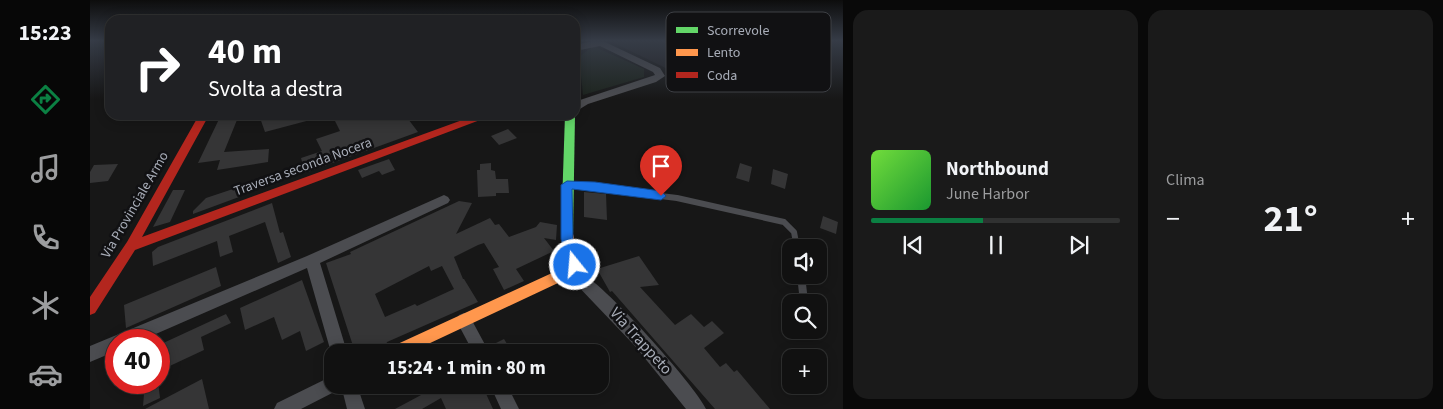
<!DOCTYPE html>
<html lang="it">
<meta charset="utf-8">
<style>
:root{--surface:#111;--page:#1a1a1a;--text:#f1f3f6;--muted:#9c9d9f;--line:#303131;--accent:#0b8043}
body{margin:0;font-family:"Source Sans 3",sans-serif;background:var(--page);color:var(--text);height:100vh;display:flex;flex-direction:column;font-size:19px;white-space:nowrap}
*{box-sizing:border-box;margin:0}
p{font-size:16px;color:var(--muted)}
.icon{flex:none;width:28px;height:28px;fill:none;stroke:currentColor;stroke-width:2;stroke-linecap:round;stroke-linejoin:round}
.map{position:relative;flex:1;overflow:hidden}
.sheet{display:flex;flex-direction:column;gap:10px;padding:10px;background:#090909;width:600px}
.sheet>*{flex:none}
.guide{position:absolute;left:15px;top:15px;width:475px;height:105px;border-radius:15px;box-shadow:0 2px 12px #0003,0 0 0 1px var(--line);background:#202124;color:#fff;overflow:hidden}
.fabs{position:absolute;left:692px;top:239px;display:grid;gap:10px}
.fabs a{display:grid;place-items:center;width:45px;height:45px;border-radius:10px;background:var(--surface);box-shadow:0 2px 12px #0003,0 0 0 1px var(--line);font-size:25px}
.speed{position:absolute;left:15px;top:329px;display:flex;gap:10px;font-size:25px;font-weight:700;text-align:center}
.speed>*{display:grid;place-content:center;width:65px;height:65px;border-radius:50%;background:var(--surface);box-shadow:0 2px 12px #0003,0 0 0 1px var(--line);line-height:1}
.speed .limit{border:8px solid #d22;background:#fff;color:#111}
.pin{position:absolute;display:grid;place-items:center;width:42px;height:42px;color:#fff;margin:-51px -21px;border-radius:50% 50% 50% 0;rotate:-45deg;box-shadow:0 0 5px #0007}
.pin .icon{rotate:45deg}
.me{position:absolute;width:55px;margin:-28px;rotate:343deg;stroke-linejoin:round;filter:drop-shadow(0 0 4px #0008)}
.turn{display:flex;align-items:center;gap:18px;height:105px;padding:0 20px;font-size:22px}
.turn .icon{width:65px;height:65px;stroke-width:2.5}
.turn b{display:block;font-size:35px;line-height:42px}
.big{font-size:38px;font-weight:700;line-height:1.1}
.sheet .widget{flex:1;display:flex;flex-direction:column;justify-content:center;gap:8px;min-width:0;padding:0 18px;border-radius:15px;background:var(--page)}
.song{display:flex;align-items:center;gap:15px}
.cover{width:60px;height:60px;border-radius:8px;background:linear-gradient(135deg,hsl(100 70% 55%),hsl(130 70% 35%))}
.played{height:5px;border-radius:2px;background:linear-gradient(90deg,var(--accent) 45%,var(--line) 45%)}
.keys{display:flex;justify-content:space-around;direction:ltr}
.heat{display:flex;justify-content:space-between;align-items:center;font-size:28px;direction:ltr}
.sheet .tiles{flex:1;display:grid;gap:10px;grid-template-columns:repeat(2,1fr)}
.trip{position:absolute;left:234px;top:344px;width:285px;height:50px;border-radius:15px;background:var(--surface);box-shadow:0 2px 12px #0003,0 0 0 1px var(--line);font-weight:700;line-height:50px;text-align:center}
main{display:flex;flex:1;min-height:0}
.dock{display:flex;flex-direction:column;width:90px;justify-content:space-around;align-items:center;background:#070707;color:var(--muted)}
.dock .icon{width:35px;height:35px}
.dock .current{color:var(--accent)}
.dock b{font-size:22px;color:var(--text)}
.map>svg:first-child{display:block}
</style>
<main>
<nav class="dock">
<b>15:23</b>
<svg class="icon current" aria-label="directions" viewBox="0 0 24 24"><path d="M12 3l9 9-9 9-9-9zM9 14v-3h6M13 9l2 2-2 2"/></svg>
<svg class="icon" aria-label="music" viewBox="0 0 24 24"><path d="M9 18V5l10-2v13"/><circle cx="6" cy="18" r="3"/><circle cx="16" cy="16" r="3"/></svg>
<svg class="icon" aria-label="phone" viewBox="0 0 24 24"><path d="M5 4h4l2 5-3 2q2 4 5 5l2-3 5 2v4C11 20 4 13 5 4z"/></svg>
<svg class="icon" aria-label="climate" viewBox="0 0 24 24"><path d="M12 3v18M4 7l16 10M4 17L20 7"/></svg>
<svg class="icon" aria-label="car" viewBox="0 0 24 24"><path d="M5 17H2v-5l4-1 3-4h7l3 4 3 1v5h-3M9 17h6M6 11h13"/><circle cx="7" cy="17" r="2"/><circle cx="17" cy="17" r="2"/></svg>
</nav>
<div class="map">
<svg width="753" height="409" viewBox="0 0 753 409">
<rect width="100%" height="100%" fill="#171717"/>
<path fill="#212123" d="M 520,41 L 647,41 L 652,43 L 594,77 Z"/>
<path fill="#1d241e" d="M 503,46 L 554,69 L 554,77 L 493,95 L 489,57 Z"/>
<path fill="#353536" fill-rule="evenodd" d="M 131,115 L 149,115 L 134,152 L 179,149 L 178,162 L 127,170 L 130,160 L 108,163 Z
M 169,115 L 224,115 L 224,119 L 175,132 Z
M 242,115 L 315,115 L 328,132 L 215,173 L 211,158 L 232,151 L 226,139 L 250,131 Z
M 418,129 L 427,138 L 409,145 L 401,136 Z
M 299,159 L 305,170 L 292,175 L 289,171 L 272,178 L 268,170 Z
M 401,163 L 401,170 L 405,171 L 406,179 L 418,179 L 419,193 L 406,193 L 406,196 L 388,197 L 387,170 L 390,170 L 390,164 Z
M 650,163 L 662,167 L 659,182 L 646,178 Z
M 28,164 L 18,181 L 0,183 L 0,172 L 4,165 Z
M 683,169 L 698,174 L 695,189 L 681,184 Z
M 146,188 L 149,197 L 103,214 L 103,211 L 116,198 Z
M 83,190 L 95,190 L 80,222 L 63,227 Z
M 494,192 L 516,194 L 517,220 L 494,217 Z
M 369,201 L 382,203 L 366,234 L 400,218 L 405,225 L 409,224 L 419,237 L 446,227 L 450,222 L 467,225 L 466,240 L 454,238 L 464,251 L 426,269 L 434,281 L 414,290 L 403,269 L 409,267 L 394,243 L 388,245 L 364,257 L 373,279 L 374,279 L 388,302 L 297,342 L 294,350 L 288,352 L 265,352 L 236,263 L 261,254 L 260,252 ZM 339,266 L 341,271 L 352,266 L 364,289 L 327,306 L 325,304 L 295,317 L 285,294 Z
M 182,203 L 190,233 L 193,232 L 201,257 L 188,263 L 175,222 L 139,236 L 143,252 L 130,257 L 127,241 L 63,266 L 62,252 L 68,247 Z
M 733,216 L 748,222 L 746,234 L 730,228 Z
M 549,256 L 569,285 L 550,287 L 585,325 L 601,314 L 614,327 L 622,321 L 634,333 L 614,348 L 630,367 L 636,363 L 644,372 L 647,370 L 680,409 L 625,409 L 522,291 L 520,292 L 507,269 Z
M 126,267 L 131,286 L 36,328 L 34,305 Z
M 212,280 L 234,342 L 216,351 L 210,331 L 192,340 L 184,317 L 155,330 L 150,308 Z
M 136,314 L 141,323 L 111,337 L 114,350 L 69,371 L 69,345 Z
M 414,339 L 422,352 L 401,352 L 398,347 Z
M 112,379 L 119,409 L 55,409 Z
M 55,382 L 68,382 L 70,398 L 53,406 Z
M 345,385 L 392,385 L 403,409 L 356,409 L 351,398 L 332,409 L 305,409 L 346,387 Z"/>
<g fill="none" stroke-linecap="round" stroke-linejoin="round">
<path stroke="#4b4c50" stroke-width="6" d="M 480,185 L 587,198 L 694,222 L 704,232 L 707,248"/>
<path stroke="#4b4c50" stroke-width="8" d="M 711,275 L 714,302"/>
<path fill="#4b4c50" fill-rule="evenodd" d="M 503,41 L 515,42 L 570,68 L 575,76 L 566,82 L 498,104 L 485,112 L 485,104 L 490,100 L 565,75 L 563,72 L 510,46 L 485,51 L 485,45 Z
M 354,195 L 358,197 L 360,200 L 358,203 L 230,263 L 257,352 L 242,352 L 242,356 L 217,268 L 52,340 L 26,340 L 26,351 L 0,362 L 0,346 L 217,256 Z
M 489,272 C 510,279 606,386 616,409 L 596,409 L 545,346 L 484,282 L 482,278 L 484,274 Z
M 374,313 L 379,315 L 399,352 L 383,352 L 366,320 L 369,315 Z
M 242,376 L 242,385 L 250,385 L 248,390 L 211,409 L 184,409 L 187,403 Z
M 251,385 L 267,385 L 275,409 L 257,409 Z
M 400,385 L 417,385 L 429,409 L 411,409 Z"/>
<path fill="#63d668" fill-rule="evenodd" d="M 475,115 L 485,115 L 483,234 L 481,237 L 477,239 L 473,237 L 471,234 Z"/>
<path fill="#ff974d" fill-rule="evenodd" d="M 477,229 L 481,231 L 483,234 L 495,278 L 494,282 L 489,284 L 468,283 L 321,352 L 299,352 L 301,347 L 462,273 L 481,272 L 471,239 L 473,231 Z"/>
<path fill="#b3261e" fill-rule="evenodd" d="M 109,115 L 119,115 L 52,237 L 386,115 L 400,115 L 398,117 L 45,250 L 5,313 L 0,315 L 0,297 L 37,242 Z"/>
</g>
<linearGradient id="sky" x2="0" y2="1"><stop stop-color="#0d0d0d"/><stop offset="0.41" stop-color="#363c47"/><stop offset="1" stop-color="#363c47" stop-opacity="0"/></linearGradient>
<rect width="753" height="99" fill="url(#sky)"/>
<path fill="#1a73e8" stroke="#114b97" d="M 477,181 L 505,182 L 571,191 L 576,196 L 571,200 L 482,189 L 483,239 L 491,265 L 489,269 L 485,270 L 480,269 L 479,265 L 471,239 L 471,185 Z"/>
<g text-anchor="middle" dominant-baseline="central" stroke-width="5" stroke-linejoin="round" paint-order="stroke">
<g font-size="14" fill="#a8adb8" stroke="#111113">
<text transform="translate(213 167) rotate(-20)">Traversa seconda Nocera</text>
<text transform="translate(45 205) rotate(-60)">Via Provinciale Armo</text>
</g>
<g font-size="16" fill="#a8adb8" stroke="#111113">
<text transform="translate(551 341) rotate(48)">Via Trappeto</text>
</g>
</g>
<rect x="576" y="12" width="165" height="80" rx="8" fill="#111113" stroke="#3e4045" stroke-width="1"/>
<rect x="586" y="27" width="22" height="6" fill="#63d668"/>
<rect x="586" y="49" width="22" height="7" fill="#ff974d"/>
<rect x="586" y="72" width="22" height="6" fill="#b3261e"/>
<g font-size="14" fill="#a8adb8">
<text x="617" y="35">Scorrevole</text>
<text x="617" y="57">Lento</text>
<text x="617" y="80">Coda</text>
</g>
</svg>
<div class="fabs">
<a><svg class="icon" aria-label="sound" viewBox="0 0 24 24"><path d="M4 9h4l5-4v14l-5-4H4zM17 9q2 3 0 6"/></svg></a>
<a><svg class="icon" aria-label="search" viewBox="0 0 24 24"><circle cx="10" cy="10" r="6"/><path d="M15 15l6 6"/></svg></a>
<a>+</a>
</div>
<div class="speed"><div class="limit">40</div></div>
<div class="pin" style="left:571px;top:196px;background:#d93025"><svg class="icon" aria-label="arrive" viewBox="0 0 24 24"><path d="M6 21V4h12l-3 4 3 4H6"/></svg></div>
<svg class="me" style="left:485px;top:265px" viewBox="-20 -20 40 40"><circle r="17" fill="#1a73e8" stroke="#fff" stroke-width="3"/><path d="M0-11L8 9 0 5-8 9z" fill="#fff"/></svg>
<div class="trip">15:24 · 1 min · 80 m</div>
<div class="guide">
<div class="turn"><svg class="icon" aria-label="right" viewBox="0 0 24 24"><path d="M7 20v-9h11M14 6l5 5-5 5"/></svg><div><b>40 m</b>Svolta a destra</div></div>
</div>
</div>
<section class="sheet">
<div class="tiles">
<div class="widget">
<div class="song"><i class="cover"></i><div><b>Northbound</b><p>June Harbor</p></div></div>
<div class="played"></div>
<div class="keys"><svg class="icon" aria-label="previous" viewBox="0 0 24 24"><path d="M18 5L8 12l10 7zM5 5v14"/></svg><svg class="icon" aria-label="pause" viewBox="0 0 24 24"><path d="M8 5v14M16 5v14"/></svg><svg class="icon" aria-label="next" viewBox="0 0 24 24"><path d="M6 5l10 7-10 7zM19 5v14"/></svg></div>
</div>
<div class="widget"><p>Clima</p>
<div class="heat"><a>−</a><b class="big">21°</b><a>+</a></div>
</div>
</div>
</section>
</main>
